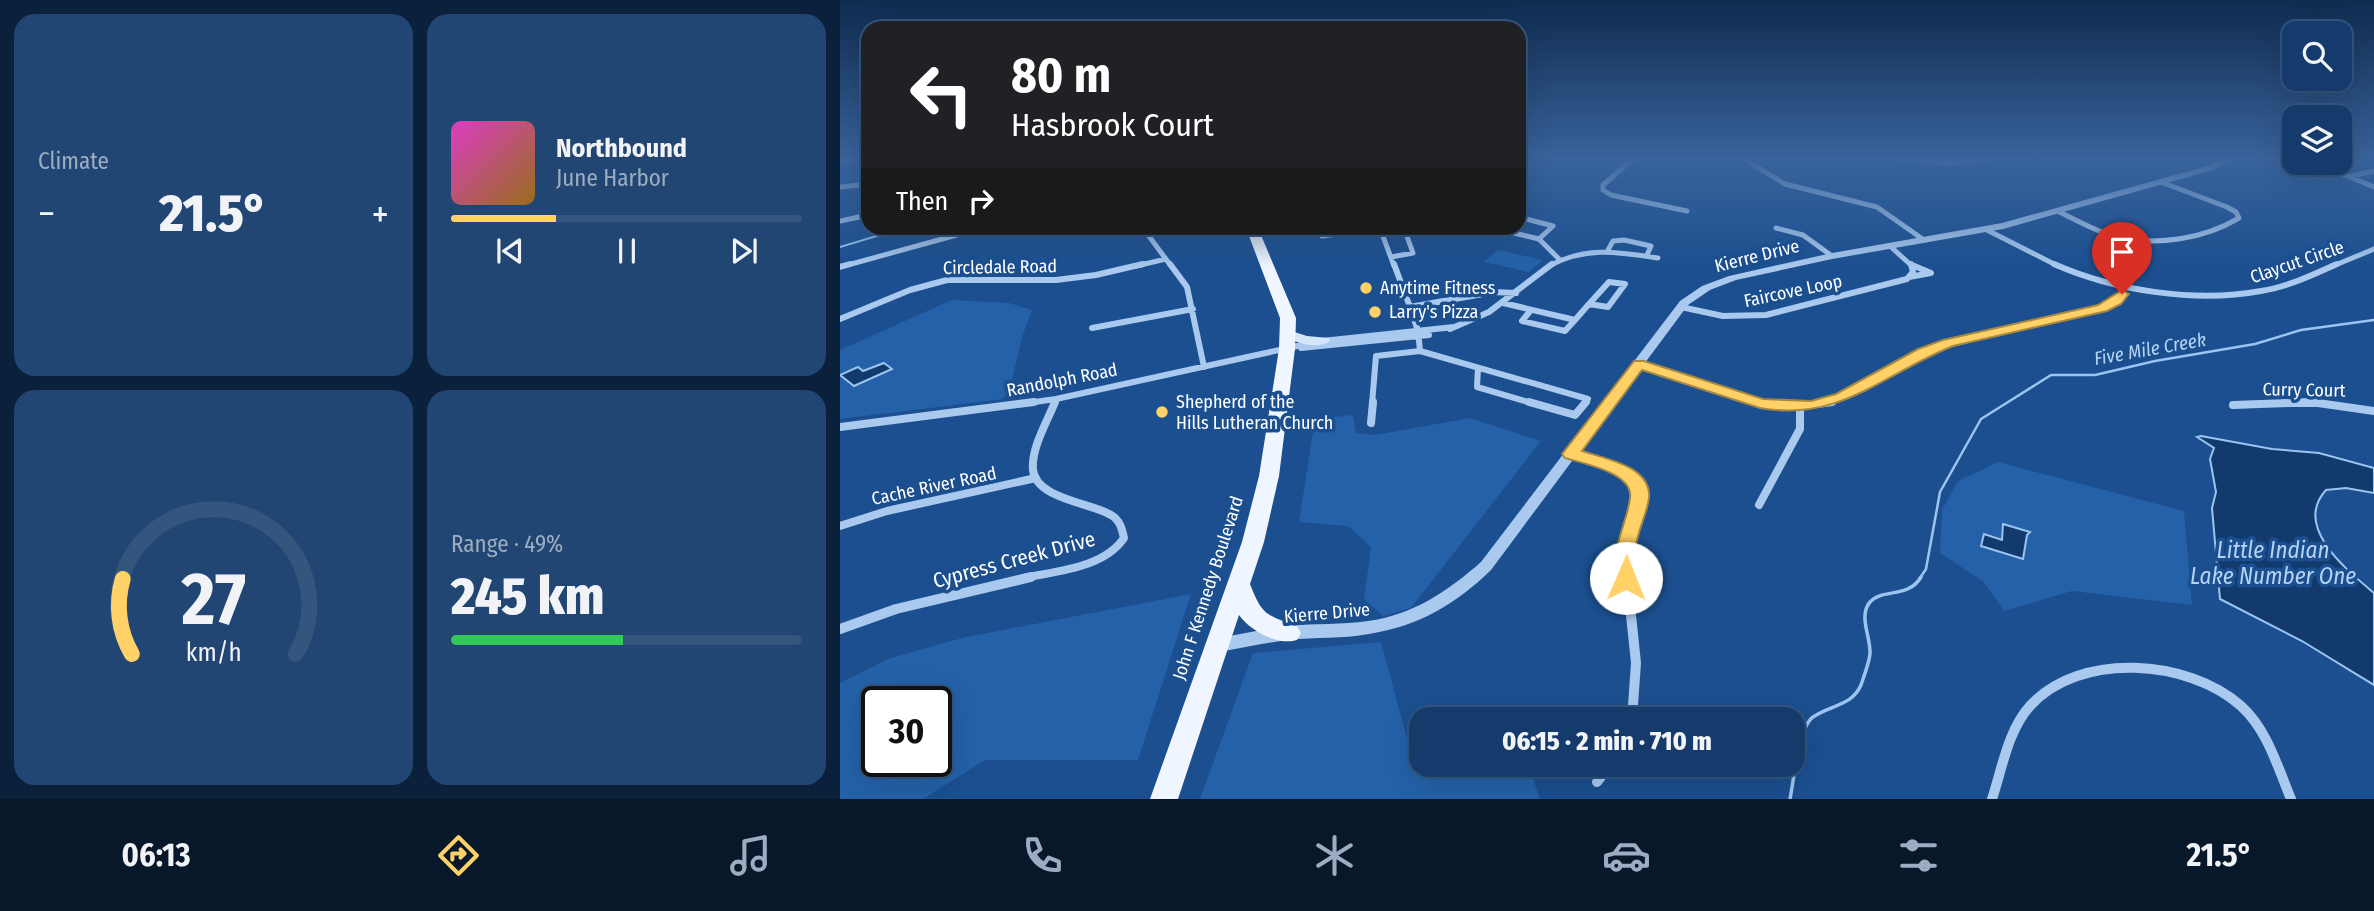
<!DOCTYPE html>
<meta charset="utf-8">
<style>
:root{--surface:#143b6b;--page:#214673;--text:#f1f3f6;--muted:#9dadc1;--line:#33557e;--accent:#ffd166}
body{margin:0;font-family:"Fira Sans Condensed",sans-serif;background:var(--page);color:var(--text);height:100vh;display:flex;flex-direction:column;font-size:26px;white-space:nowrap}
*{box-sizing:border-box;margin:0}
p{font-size:23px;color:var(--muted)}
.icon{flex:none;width:38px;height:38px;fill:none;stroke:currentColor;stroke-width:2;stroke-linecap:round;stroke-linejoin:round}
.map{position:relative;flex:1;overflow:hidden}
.drawer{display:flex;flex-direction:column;gap:14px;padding:14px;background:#0b203b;width:840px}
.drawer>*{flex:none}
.hud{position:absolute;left:21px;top:21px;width:665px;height:214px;border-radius:21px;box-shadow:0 7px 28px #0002,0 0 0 2px var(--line);background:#202124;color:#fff;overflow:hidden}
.controls{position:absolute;left:1442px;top:21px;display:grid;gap:14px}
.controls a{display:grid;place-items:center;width:70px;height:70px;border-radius:14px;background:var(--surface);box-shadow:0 7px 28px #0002,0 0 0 2px var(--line);font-size:35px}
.speed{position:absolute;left:21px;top:686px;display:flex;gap:14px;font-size:35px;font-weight:700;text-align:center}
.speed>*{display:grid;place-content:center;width:91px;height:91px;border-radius:50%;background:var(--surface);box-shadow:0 7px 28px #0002,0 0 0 2px var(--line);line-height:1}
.speed .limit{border:4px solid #111;border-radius:10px;background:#fff;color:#111}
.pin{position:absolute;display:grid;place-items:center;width:60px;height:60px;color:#fff;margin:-72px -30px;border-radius:50% 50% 50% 0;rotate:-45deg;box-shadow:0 0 7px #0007}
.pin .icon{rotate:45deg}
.me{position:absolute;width:77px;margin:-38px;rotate:1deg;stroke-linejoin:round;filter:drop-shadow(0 0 5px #0008)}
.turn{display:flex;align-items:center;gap:24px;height:147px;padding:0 35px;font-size:32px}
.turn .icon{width:91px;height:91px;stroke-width:2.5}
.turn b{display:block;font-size:49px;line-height:60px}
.then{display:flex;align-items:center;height:66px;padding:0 35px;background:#0003;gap:14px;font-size:26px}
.big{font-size:52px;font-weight:800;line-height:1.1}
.drawer .widget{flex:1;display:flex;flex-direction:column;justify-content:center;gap:10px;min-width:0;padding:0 24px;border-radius:21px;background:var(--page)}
.drawer .dial{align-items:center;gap:0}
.dial svg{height:182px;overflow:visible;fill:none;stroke:var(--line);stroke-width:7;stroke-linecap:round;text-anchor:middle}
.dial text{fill:var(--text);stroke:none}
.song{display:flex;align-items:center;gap:21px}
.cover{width:84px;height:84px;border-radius:10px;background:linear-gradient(135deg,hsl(310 70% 55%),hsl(40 70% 35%))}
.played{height:7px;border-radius:4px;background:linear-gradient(90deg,var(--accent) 30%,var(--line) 30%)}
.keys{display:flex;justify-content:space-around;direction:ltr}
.heat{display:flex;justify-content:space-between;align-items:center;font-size:38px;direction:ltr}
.charge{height:10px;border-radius:5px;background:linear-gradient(90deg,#34c759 49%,var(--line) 0)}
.drawer .tiles{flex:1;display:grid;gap:14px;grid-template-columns:repeat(2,1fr)}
.trip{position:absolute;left:569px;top:707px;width:396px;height:70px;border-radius:21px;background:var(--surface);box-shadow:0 7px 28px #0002,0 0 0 2px var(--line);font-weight:800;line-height:70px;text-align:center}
.menu{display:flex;height:112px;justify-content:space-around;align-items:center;background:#08182b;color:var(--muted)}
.menu .icon{width:49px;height:49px}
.menu .current{color:var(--accent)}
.menu b{font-size:32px;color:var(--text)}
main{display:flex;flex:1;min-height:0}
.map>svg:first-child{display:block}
</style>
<main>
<section class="drawer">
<div class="tiles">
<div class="widget"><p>Climate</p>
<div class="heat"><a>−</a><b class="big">21.5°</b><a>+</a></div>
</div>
<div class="widget">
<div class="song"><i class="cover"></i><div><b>Northbound</b><p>June Harbor</p></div></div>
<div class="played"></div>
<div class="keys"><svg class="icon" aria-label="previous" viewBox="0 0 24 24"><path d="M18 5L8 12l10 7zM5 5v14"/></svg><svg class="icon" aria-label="pause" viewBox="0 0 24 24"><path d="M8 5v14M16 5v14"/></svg><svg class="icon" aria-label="next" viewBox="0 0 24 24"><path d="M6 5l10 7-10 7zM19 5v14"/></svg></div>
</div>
<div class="widget dial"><svg viewBox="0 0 100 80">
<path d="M14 69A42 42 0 1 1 86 69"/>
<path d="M14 69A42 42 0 0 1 10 36" stroke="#ffd166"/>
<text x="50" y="56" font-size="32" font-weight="700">27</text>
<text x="50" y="72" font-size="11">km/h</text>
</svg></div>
<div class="widget"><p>Range · 49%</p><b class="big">245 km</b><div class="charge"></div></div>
</div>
</section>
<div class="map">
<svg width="1534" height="799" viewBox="0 0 1534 799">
<rect width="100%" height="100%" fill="#1b4f8f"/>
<path fill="#2461a8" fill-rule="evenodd" d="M 658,250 L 703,260 L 689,272 L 644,262 Z
M 112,300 L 169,303 L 192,310 L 182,337 L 171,384 L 163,399 L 0,419 L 0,350 Z
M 513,415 L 516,433 L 535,435 L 630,418 L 701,441 L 571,608 L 543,616 L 524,599 L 531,547 L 508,526 L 459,522 L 475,419 Z
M 1158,462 L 1344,511 L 1352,605 L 1232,591 L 1164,611 L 1144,582 L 1100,553 L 1102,510 L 1118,481 Z
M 351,594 L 298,760 L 145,760 L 83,799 L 0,799 L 0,683 L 51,658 L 126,637 ZM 37,702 L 96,702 L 96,761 L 37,761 Z
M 541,642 L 568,742 L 581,739 L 581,765 L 688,765 L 700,799 L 360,799 L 413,653 Z"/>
<path fill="#123a6d" stroke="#9cc4f0" stroke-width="2" d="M 44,363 L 52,369 L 14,386 L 0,375 L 18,367 L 23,371 Z
M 1361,436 L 1432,449 L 1479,453 L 1534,468 L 1534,493 L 1506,488 L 1486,490 C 1452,527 1508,571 1534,593 L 1534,685 L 1462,641 L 1380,599 L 1372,508 L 1376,492 L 1370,459 L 1374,448 L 1357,437 Z
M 1163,524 L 1190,532 L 1187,535 L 1183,559 L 1141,546 L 1144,534 L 1162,540 Z"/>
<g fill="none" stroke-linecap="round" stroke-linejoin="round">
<path stroke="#9cc4f0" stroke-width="2" d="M 0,247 L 63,228"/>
<path stroke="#9cc4f0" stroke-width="2.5" d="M 1080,578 L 1086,569 L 1100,492 L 1141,419 L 1211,375 L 1255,375 L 1315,361 L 1415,344 L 1461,330 L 1534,320"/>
<path stroke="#9cc4f0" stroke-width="3.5" d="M 950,799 C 954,780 958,728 973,717 C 990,705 1012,706 1021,685 C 1024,676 1029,663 1030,654 C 1031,637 1018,616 1030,602 C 1042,588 1068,599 1081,577"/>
<path stroke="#a9c9ee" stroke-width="5" d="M 795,157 L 763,185 L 763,190 L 771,195 L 847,211
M 901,157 L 945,184 L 1037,207 L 1084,240
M 1046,157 L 1109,163 L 1158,157
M 0,160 L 28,157
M 1476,163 L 1534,187
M 1511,176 L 1534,171
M 679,178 L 684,180 L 679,184
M 0,187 L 28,184
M 1217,211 C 1237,220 1256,232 1277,237 C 1317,246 1364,239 1399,218 L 1396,212 L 1387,207 L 1321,182
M 679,217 L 713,226 L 699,239
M 0,221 L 28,215
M 212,228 L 244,233 L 278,228
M 303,228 L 331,266
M 479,228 L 482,236 L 504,233
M 489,228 L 514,232 L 541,228
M 540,228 L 554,266
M 653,228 L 699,239 L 719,259
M 936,228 L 963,235 L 992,256
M 1147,230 L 1218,266
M 1050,246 L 1072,266
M 768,250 L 773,241 L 784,240 L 811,246 L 807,255
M 551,257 L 573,253 L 564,228
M 4,266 L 142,228
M 296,266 L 326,259
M 709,266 C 746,246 778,252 818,258
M 1493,266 L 1534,249"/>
<path stroke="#a9c9ee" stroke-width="6" d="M 330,264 L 347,287 L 364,367
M 554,264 L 570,307 L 654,292 L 676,293
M 1214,264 C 1275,291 1356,303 1421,291 C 1447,287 1473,275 1497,264
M 0,267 L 10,264
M 1069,277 L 1091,273 L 1072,265
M 769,282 L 785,284 L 768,307 L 749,304 Z
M 663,303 L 735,320 L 749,304
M 570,307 L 578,331 L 580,351 L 748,399 L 744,404
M 841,307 L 883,316 L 926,315 L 1067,279 L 1073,272 L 1071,264
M 691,310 L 682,321 L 725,331 L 735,320
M 0,319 L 70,290 L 107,280 L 216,280 L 256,275 L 303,264
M 252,328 L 353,309
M 610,329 L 649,312 L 712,264
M 482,341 L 614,327
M 461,348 L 589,335
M 799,364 L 926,404
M 638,368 L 637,387 L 695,404
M 180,404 L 216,399 L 471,343
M 214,404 L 216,399
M 532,404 L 536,356 L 580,351
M 980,404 L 992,402 L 1083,353 L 1108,343 L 1270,305 L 1281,297 L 1282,284
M 1429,404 L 1482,404"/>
<path stroke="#a9c9ee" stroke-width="8" d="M 689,402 L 735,415 L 746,402
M 917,402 L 954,407 L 992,402
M 1393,405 L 1471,402 L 1534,411
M 531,423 L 533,402
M 0,427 L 194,402
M 731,454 C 847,485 778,500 787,578
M 919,505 L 960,429 L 960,407
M 0,526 L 47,511 L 196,478
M 184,578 C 216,571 264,568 284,538 C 282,529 280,520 271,515 C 252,503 196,499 193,470 C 191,448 207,422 215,402"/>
<path stroke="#a9c9ee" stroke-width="10" d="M 787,577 L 796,663 L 792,719
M 0,629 L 56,609 L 191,577
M 757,782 L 770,765
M 1152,799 C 1162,769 1168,730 1190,706 C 1239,651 1349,659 1401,706 C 1427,729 1438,768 1451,799"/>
<path fill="#a9c9ee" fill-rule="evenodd" d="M 1389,157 L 1398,157 L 1373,170 L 1163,229 L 992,259 L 896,280 L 870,290 L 848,305 L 651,570 C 616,604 579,626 529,634 C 503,639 475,637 448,640 C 425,643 402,648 379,652 L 373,650 L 371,645 L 373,640 L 379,638 C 402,634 425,629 448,626 C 475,623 502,625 528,621 C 573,615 608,591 641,562 L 840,301 L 862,286 L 889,276 L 992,253 L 1162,223 L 1367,166 Z"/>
<path fill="#d6e6fa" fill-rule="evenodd" d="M 448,330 L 467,336 L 489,338 L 490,341 C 479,350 452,343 442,334 Z"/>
<path fill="#f0f6ff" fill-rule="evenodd" d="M 406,228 L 418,228 L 456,318 L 455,349 L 439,476 L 424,542 L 410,584 C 422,615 426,615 457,626 L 461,633 L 457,640 C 439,646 410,631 399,615 L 338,799 L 310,799 L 402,542 L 419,476 L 439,349 L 440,318 Z"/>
</g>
<linearGradient id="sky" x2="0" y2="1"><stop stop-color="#0f2b4f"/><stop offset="0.59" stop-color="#39639b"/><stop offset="1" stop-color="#39639b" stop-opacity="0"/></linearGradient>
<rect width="1534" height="268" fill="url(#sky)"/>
<path fill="#ffd166" stroke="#a68842" stroke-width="2" d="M 1282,290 L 1289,294 L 1281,304 L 1267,311 L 1113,346 C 1043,374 1001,422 920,408 L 802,370 L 742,451 C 763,458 812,466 809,498 C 807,514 798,529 796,546 C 795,558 799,572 793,583 L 786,586 L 779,583 C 774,575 776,566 776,557 C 777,536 788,518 790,498 C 794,473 742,463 725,458 L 722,454 L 794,361 L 804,361 L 923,399 L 971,401 L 996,394 L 1078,349 L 1103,340 L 1258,305 Z"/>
<g fill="#ffd166" stroke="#1b4f8f" stroke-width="2.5">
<circle cx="526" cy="288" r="7"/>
<circle cx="535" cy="312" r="7"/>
<circle cx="322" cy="412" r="7"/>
</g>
<g text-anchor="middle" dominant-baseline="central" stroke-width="7" stroke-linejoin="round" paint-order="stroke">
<g font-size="18" fill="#fff" stroke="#1b4f8f">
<text transform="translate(917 256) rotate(-14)">Kierre Drive</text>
<text transform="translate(1457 262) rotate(-19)">Claycut Circle</text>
<text transform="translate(160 267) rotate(-1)">Circledale Road</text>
<text transform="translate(953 291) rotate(-12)">Faircove Loop</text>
<text transform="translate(222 380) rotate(-11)">Randolph Road</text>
<text transform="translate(1464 390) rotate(1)">Curry Court</text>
<text transform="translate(94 486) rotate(-12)">Cache River Road</text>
<text transform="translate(368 588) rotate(-72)">John F Kennedy Boulevard</text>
<text transform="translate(487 613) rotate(-5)">Kierre Drive</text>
</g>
<g font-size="18" fill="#fff" stroke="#1b4f8f" text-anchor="start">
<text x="540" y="288">Anytime Fitness</text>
<text x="549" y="312">Larry's Pizza</text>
<text x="336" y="402">Shepherd of the<tspan x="336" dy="21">Hills Lutheran Church</tspan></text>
</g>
<g font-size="19" font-style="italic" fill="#b5d3f5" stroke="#1b4f8f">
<text transform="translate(1310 349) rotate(-10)">Five Mile Creek</text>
</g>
<g font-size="21" fill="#fff" stroke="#1b4f8f">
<text transform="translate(174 560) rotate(-15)">Cypress Creek Drive</text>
</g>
<g font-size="23" font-style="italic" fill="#b5d3f5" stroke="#1b4f8f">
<text x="1433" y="550">Little Indian<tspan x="1433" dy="26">Lake Number One</tspan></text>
</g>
</g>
</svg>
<div class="controls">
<a><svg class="icon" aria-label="search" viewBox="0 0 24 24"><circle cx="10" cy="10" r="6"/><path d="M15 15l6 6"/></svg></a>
<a><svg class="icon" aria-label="layers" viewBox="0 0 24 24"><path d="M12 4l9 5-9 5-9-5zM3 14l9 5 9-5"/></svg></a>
</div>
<div class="speed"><div class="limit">30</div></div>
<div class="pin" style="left:1282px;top:294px;background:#d93025"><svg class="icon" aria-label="arrive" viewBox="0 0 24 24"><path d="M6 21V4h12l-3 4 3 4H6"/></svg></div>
<svg class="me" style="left:786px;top:578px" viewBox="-20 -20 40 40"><circle r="19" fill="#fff"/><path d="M0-13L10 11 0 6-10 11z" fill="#ffd166"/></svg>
<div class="trip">06:15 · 2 min · 710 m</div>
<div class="hud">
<div class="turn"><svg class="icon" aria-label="left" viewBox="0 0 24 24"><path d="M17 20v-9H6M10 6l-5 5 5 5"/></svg><div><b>80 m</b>Hasbrook Court</div></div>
<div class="then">Then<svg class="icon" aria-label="right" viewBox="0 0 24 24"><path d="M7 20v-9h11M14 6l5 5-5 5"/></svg></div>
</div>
</div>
</main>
<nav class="menu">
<b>06:13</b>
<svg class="icon current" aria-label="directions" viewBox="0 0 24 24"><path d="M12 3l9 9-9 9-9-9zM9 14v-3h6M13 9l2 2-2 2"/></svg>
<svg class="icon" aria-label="music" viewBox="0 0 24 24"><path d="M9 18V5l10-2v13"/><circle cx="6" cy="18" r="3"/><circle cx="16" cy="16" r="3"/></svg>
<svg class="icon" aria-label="phone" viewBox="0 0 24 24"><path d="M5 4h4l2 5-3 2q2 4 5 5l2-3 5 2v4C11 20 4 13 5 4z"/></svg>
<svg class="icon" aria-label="climate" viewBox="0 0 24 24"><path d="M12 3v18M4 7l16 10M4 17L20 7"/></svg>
<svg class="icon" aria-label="car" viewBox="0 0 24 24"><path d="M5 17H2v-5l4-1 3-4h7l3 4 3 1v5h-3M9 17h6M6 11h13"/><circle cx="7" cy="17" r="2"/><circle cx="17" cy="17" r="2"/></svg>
<svg class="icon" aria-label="filters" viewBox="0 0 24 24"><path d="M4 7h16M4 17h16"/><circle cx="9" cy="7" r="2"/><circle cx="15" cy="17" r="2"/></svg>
<b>21.5°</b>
</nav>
